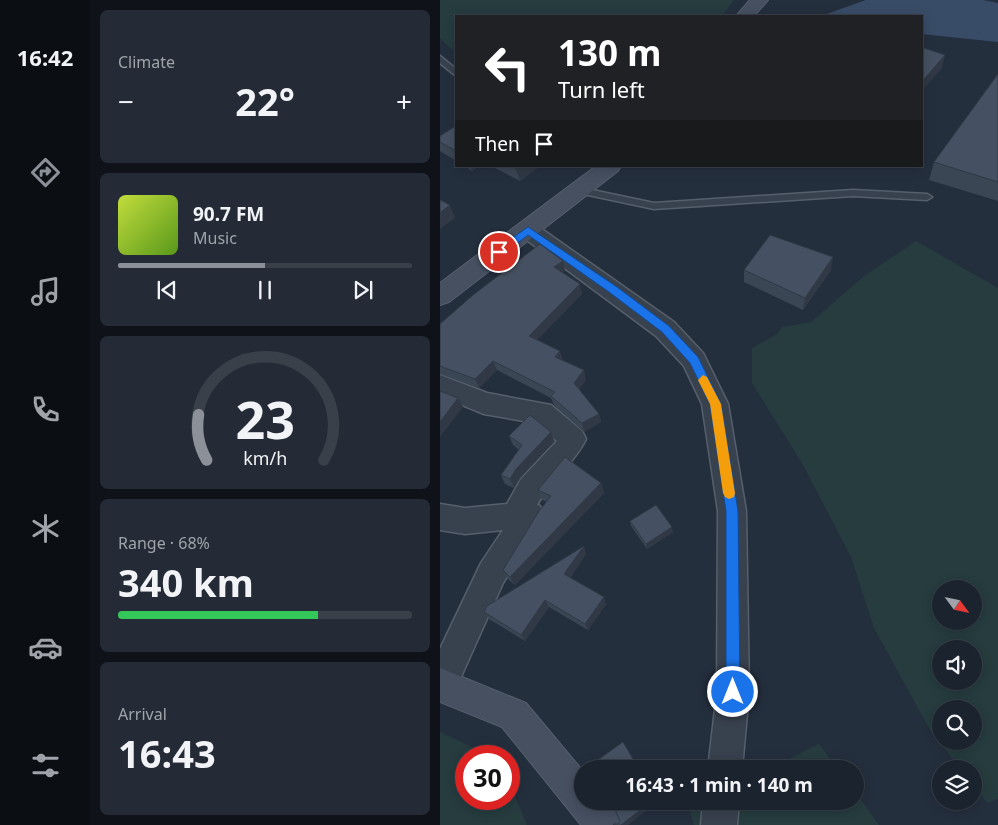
<!DOCTYPE html>
<meta charset="utf-8">
<style>
:root{--surface:#1b232e;--page:#242b36;--text:#f1f3f6;--muted:#a0a4aa;--line:#39404a;--accent:#8c9099}
body{margin:0;font-family:"Noto Sans",sans-serif;background:var(--page);color:var(--text);height:100vh;display:flex;flex-direction:column;font-size:19px;white-space:nowrap}
*{box-sizing:border-box;margin:0}
p{font-size:16px;color:var(--muted)}
.icon{flex:none;width:28px;height:28px;fill:none;stroke:currentColor;stroke-width:2;stroke-linecap:round;stroke-linejoin:round}
.map{position:relative;flex:1;overflow:hidden}
.details{display:flex;flex-direction:column;gap:10px;padding:10px;background:#0f1319;width:350px}
.details>*{flex:none}
.top-card{position:absolute;left:15px;top:15px;width:468px;height:152px;border-radius:0px;box-shadow:0 2px 12px #0003,0 0 0 1px var(--line);background:#202124;color:#fff;overflow:hidden}
.needle{width:32px;rotate:123deg}
.controls{position:absolute;left:492px;top:580px;display:grid;gap:10px}
.controls a{display:grid;place-items:center;width:50px;height:50px;border-radius:50%;background:var(--surface);box-shadow:0 2px 12px #0003,0 0 0 1px var(--line);font-size:25px}
.speed{position:absolute;left:15px;top:745px;display:flex;gap:10px;font-size:25px;font-weight:700;text-align:center}
.speed>*{display:grid;place-content:center;width:65px;height:65px;border-radius:50%;background:var(--surface);box-shadow:0 2px 12px #0003,0 0 0 1px var(--line);line-height:1}
.speed .limit{border:8px solid #d22;background:#fff;color:#111}
.pin{position:absolute;display:grid;place-items:center;width:42px;height:42px;color:#fff;margin:-21px;border:2px solid #fff;border-radius:50%;box-shadow:0 1px 5px #0007}
.me{position:absolute;width:55px;margin:-28px;rotate:0deg;stroke-linejoin:round;filter:drop-shadow(0 0 4px #0008)}
.turn{display:flex;align-items:center;gap:18px;height:105px;padding:0 20px;font-size:22px}
.turn .icon{width:65px;height:65px;stroke-width:2.5}
.turn b{display:block;font-size:35px;line-height:42px}
.then{display:flex;align-items:center;height:48px;padding:0 20px;background:#0003;gap:10px;font-size:19px}
.big{font-size:38px;font-weight:700;line-height:1.1}
.details .tile{flex:1;display:flex;flex-direction:column;justify-content:center;gap:8px;min-width:0;padding:0 18px;border-radius:8px;background:var(--page)}
.details .dial{align-items:center;gap:0}
.dial svg{height:130px;overflow:visible;fill:none;stroke:var(--line);stroke-width:7;stroke-linecap:round;text-anchor:middle}
.dial text{fill:var(--text);stroke:none}
.song{display:flex;align-items:center;gap:15px}
.cover{width:60px;height:60px;border-radius:8px;background:linear-gradient(135deg,hsl(70 70% 55%),hsl(90 70% 35%))}
.played{height:5px;border-radius:2px;background:linear-gradient(90deg,var(--accent) 50%,var(--line) 50%)}
.keys{display:flex;justify-content:space-around;direction:ltr}
.heat{display:flex;justify-content:space-between;align-items:center;font-size:28px;direction:ltr}
.charge{height:8px;border-radius:4px;background:linear-gradient(90deg,#34c759 68%,var(--line) 0)}
.trip{position:absolute;left:134px;top:760px;width:290px;height:50px;border-radius:25px;background:var(--surface);box-shadow:0 2px 12px #0003,0 0 0 1px var(--line);font-weight:700;line-height:50px;text-align:center}
main{display:flex;flex:1;min-height:0}
.tabs{display:flex;flex-direction:column;width:90px;justify-content:space-around;align-items:center;background:#0b0e12;color:var(--muted)}
.tabs .icon{width:35px;height:35px}
.tabs .current{color:var(--accent)}
.tabs b{font-size:22px;color:var(--text)}
.map>svg:first-child{display:block}
</style>
<main>
<nav class="tabs">
<b>16:42</b>
<svg class="icon current" aria-label="directions" viewBox="0 0 24 24"><path d="M12 3l9 9-9 9-9-9zM9 14v-3h6M13 9l2 2-2 2"/></svg>
<svg class="icon" aria-label="music" viewBox="0 0 24 24"><path d="M9 18V5l10-2v13"/><circle cx="6" cy="18" r="3"/><circle cx="16" cy="16" r="3"/></svg>
<svg class="icon" aria-label="phone" viewBox="0 0 24 24"><path d="M5 4h4l2 5-3 2q2 4 5 5l2-3 5 2v4C11 20 4 13 5 4z"/></svg>
<svg class="icon" aria-label="climate" viewBox="0 0 24 24"><path d="M12 3v18M4 7l16 10M4 17L20 7"/></svg>
<svg class="icon" aria-label="car" viewBox="0 0 24 24"><path d="M5 17H2v-5l4-1 3-4h7l3 4 3 1v5h-3M9 17h6M6 11h13"/><circle cx="7" cy="17" r="2"/><circle cx="17" cy="17" r="2"/></svg>
<svg class="icon" aria-label="filters" viewBox="0 0 24 24"><path d="M4 7h16M4 17h16"/><circle cx="9" cy="7" r="2"/><circle cx="15" cy="17" r="2"/></svg>
</nav>
<section class="details">
<div class="tile"><p>Climate</p>
<div class="heat"><a>−</a><b class="big">22°</b><a>+</a></div>
</div>
<div class="tile">
<div class="song"><i class="cover"></i><div><b>90.7 FM</b><p>Music</p></div></div>
<div class="played"></div>
<div class="keys"><svg class="icon" aria-label="previous" viewBox="0 0 24 24"><path d="M18 5L8 12l10 7zM5 5v14"/></svg><svg class="icon" aria-label="pause" viewBox="0 0 24 24"><path d="M8 5v14M16 5v14"/></svg><svg class="icon" aria-label="next" viewBox="0 0 24 24"><path d="M6 5l10 7-10 7zM19 5v14"/></svg></div>
</div>
<div class="tile dial"><svg viewBox="0 0 100 80">
<path d="M14 69A42 42 0 1 1 86 69"/>
<path d="M14 69A42 42 0 0 1 9 41" stroke="#8c9099"/>
<text x="50" y="56" font-size="32" font-weight="700">23</text>
<text x="50" y="72" font-size="11">km/h</text>
</svg></div>
<div class="tile"><p>Range · 68%</p><b class="big">340 km</b><div class="charge"></div></div>
<div class="tile"><p>Arrival</p><b class="big">16:43</b></div>
</section>
<div class="map">
<svg width="558" height="825" viewBox="0 0 558 825">
<rect width="100%" height="100%" fill="#242f3e"/>
<path fill="#263c3f" fill-rule="evenodd" d="M 0,0 L 294,0 L 282,16 L 16,16 L 16,47 L 11,49 L 0,38 Z
M 476,241 L 558,288 L 558,799 L 547,803 L 534,786 L 534,769 L 521,769 L 490,730 L 434,628 L 411,557 L 363,465 L 312,383 L 312,348 L 337,334 L 342,327 L 371,322 L 423,277 ZM 501,589 L 534,589 L 534,621 L 501,621 ZM 501,649 L 534,649 L 534,681 L 501,681 ZM 501,709 L 534,709 L 534,741 L 501,741 Z
M 0,732 L 51,756 L 26,756 L 26,799 L 69,799 L 69,782 L 87,825 L 0,825 Z
M 379,744 L 398,769 L 329,769 Z
M 415,792 L 439,825 L 254,825 L 249,808 L 263,801 L 415,801 Z"/>
<path fill="#394c67" d="M 426,0 L 543,0 L 558,3 L 558,42 L 481,34 L 481,16 L 381,16 Z"/>
<g fill="none" stroke-linecap="round" stroke-linejoin="round">
<g stroke="#565f6c" stroke-width="3">
<path id="service" d="M 0,56 L 16,69 L 16,76 L 0,63 Z
M 138,187 L 214,203 L 413,190 L 487,194 L 492,197 L 487,200 L 413,196 L 214,209 L 134,192 L 133,190 Z"/>
</g>
<g stroke="#565f6c" stroke-width="3">
<path id="minor" d="M 88,222 L 96,225 L 234,322 L 263,353 L 288,404 L 306,511 L 309,692 L 302,769 L 268,769 L 277,692 L 278,511 L 262,404 L 244,366 L 216,336 L 80,235 L 77,230 L 80,225 Z
M 0,375 L 47,393 L 111,405 L 142,431 L 146,439 C 134,464 110,480 97,505 L 100,506 L 104,515 L 100,524 L 63,583 L 12,697 L 0,701 L 0,649 L 41,563 L 63,530 L 25,534 L 0,530 L 0,504 L 25,508 L 67,504 L 81,479 L 117,441 L 95,423 L 44,414 L 0,396 Z
M 263,801 L 299,801 L 297,825 L 261,825 Z"/>
</g>
<g stroke="#565f6c" stroke-width="2">
<path id="secondary" d="M 310,0 L 328,0 L 314,16 L 296,16 Z
M 156,166 L 181,166 L 178,171 L 9,302 L 0,305 L 0,283 Z
M 0,668 L 86,703 L 142,770 L 142,801 L 169,801 L 174,808 L 181,825 L 141,825 L 62,727 L 0,702 Z"/>
</g>
<use href="#service" fill="#38414e" fill-rule="evenodd"/>
<use href="#minor" fill="#38414e" fill-rule="evenodd"/>
<use href="#secondary" fill="#465061" fill-rule="evenodd"/>
</g>
<path fill="#3b4654" d="M 558,74 L 558,201 L 489,180 L 494,162 Z
M 16,126 L 16,161 L 0,151 L 0,136 Z
M 24,166 L 39,166 L 32,171 Z
M 51,166 L 100,166 L 80,181 Z
M 304,270 L 391,270 L 363,310 L 304,282 Z
M 125,271 L 122,272 L 142,294 L 97,340 L 146,380 L 139,389 L 159,414 L 161,422 L 144,432 L 114,405 L 111,398 L 57,370 L 39,388 L 0,374 L 0,324 Z
M 111,432 L 114,441 L 80,478 L 74,488 L 65,484 L 61,475 L 79,450 L 73,445 L 69,436 Z
M 161,483 L 164,493 L 75,585 L 68,579 L 63,570 L 107,502 L 102,500 L 98,490 Z
M 190,521 L 233,532 L 207,549 L 191,526 Z
M 146,554 L 130,578 L 166,604 L 148,630 L 109,607 L 85,641 L 49,619 L 44,612 Z"/>
<path fill="#303945" d="M 505,55 L 502,68 L 481,92 L 481,83 Z
M 30,166 L 39,166 L 32,171 Z
M 80,166 L 100,166 L 80,181 L 76,169 Z
M 10,205 L 15,218 L 0,229 L 0,213 Z
M 393,257 L 391,270 L 363,310 L 365,298 Z
M 123,261 L 125,271 L 117,277 L 114,267 Z
M 140,284 L 142,294 L 92,345 L 89,336 Z
M 120,351 L 123,360 L 115,357 Z
M 53,361 L 57,370 L 39,388 L 35,379 Z
M 144,370 L 146,380 L 137,392 L 134,383 Z
M 18,398 L 23,407 L 0,437 L 0,422 Z
M 159,414 L 161,422 L 144,432 L 142,423 Z
M 111,432 L 114,441 L 80,478 L 74,488 L 70,479 L 76,469 Z
M 161,483 L 164,493 L 75,585 L 70,577 Z
M 232,527 L 233,532 L 207,549 L 206,544 Z
M 144,546 L 146,554 L 127,582 L 124,574 Z
M 164,597 L 166,604 L 148,630 L 145,624 Z
M 105,600 L 109,607 L 85,641 L 81,635 Z
M 212,801 L 217,801 L 218,802 L 188,825 L 181,825 Z"/>
<path fill="#455162" stroke="#303945" d="M 481,47 L 505,55 L 481,83 Z
M 558,74 L 558,182 L 494,162 Z
M 16,126 L 16,151 L 0,142 L 0,136 Z
M 72,166 L 80,166 L 76,169 Z
M 0,200 L 10,205 L 0,213 Z
M 330,235 L 393,257 L 365,298 L 304,270 Z
M 100,244 L 123,261 L 114,267 L 140,284 L 89,336 L 120,351 L 115,357 L 144,370 L 134,383 L 159,414 L 142,423 L 111,396 L 115,392 L 53,361 L 35,379 L 0,366 L 0,324 L 33,295 Z
M 0,391 L 18,398 L 0,422 Z
M 90,415 L 111,432 L 76,469 L 70,479 L 61,475 L 82,445 L 69,436 Z
M 125,457 L 161,483 L 70,577 L 63,570 L 99,511 L 111,496 L 98,490 Z
M 216,505 L 232,527 L 206,544 L 190,521 Z
M 144,546 L 124,574 L 164,597 L 145,624 L 105,600 L 81,635 L 44,612 L 47,606 Z
M 183,742 L 199,769 L 145,769 Z
M 171,801 L 212,801 L 181,825 L 174,825 L 173,824 L 178,824 L 180,821 Z"/>
<path fill="#1a73e8" stroke="#114b97" d="M 88,227 L 177,287 L 229,326 L 258,357 L 281,404 L 298,511 L 300,692 L 298,697 L 293,699 L 288,697 L 286,692 L 286,511 L 270,404 L 250,363 L 222,332 L 169,292 L 88,235 L 62,255 L 55,255 L 55,250 Z"/>
<path fill="#f59e0b" d="M 263,375 L 267,377 L 281,404 L 295,493 L 294,497 L 289,499 L 285,497 L 283,493 L 270,404 L 258,380 Z"/>
</svg>
<div class="controls">
<a><svg class="needle" viewBox="-14 -14 28 28"><path d="M0-13l5 13h-10z" fill="#e53935"/><path d="M0 13l5-13h-10z" fill="#a0a4aa"/></svg></a>
<a><svg class="icon" aria-label="sound" viewBox="0 0 24 24"><path d="M4 9h4l5-4v14l-5-4H4zM17 9q2 3 0 6"/></svg></a>
<a><svg class="icon" aria-label="search" viewBox="0 0 24 24"><circle cx="10" cy="10" r="6"/><path d="M15 15l6 6"/></svg></a>
<a><svg class="icon" aria-label="layers" viewBox="0 0 24 24"><path d="M12 4l9 5-9 5-9-5zM3 14l9 5 9-5"/></svg></a>
</div>
<div class="speed"><div class="limit">30</div></div>
<div class="pin" style="left:59px;top:252px;background:#d93025"><svg class="icon" aria-label="arrive" viewBox="0 0 24 24"><path d="M6 21V4h12l-3 4 3 4H6"/></svg></div>
<svg class="me" style="left:293px;top:692px" viewBox="-20 -20 40 40"><circle r="17" fill="#1a73e8" stroke="#fff" stroke-width="3"/><path d="M0-11L8 9 0 5-8 9z" fill="#fff"/></svg>
<div class="trip">16:43 · 1 min · 140 m</div>
<div class="top-card">
<div class="turn"><svg class="icon" aria-label="left" viewBox="0 0 24 24"><path d="M17 20v-9H6M10 6l-5 5 5 5"/></svg><div><b>130 m</b>Turn left</div></div>
<div class="then">Then<svg class="icon" aria-label="arrive" viewBox="0 0 24 24"><path d="M6 21V4h12l-3 4 3 4H6"/></svg></div>
</div>
</div>
</main>
